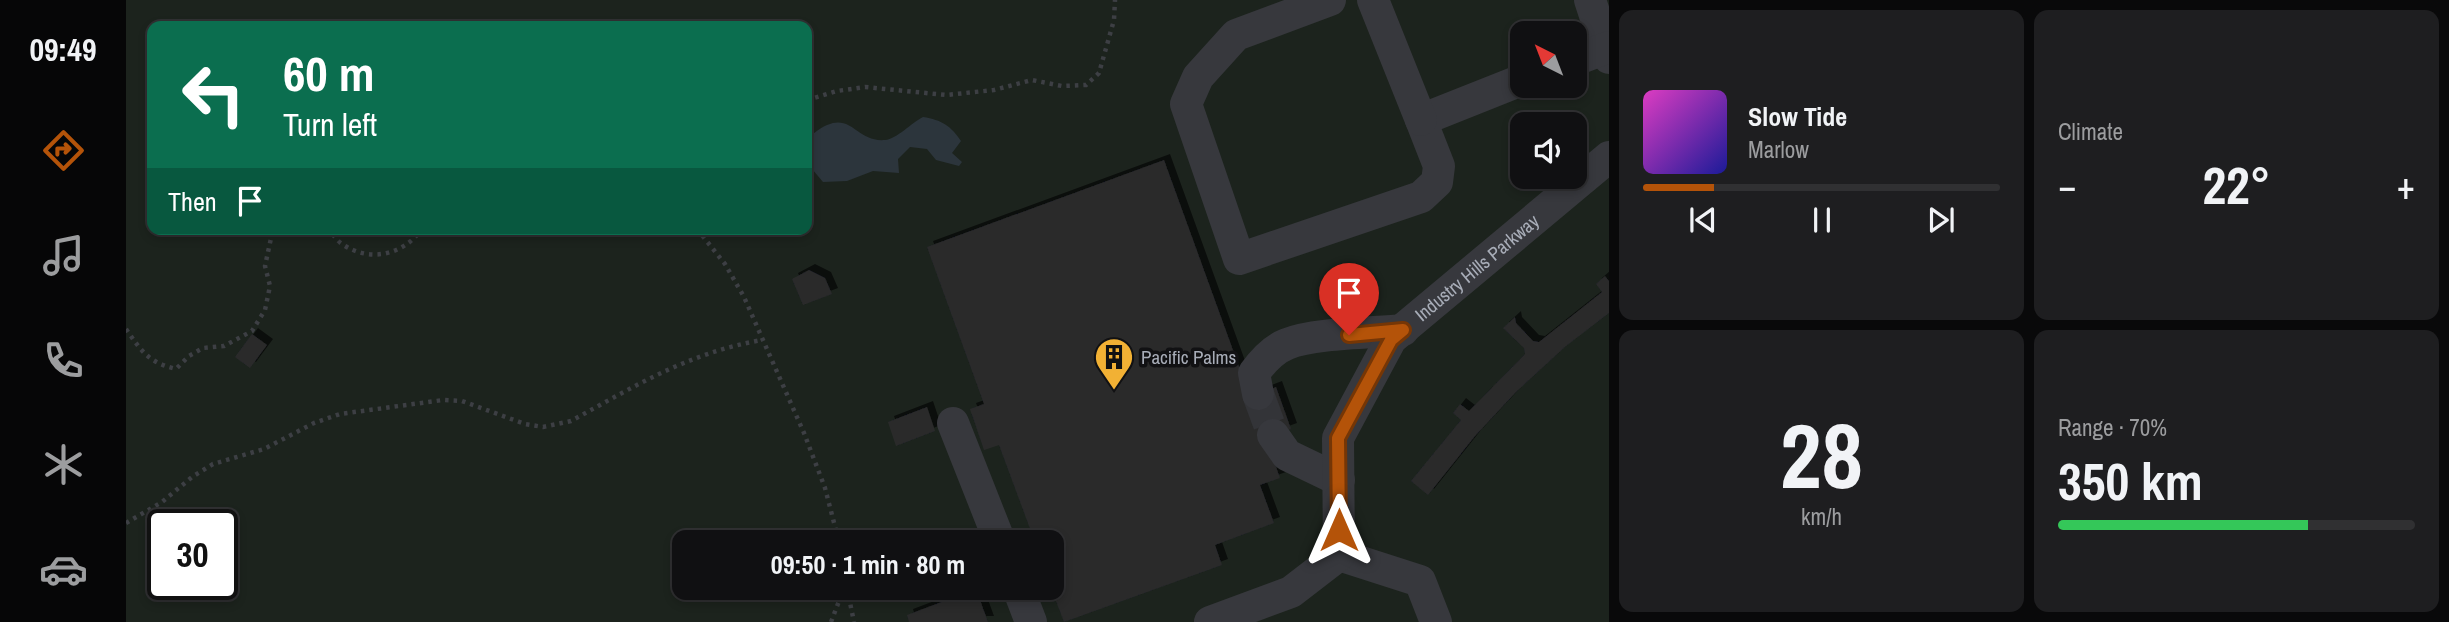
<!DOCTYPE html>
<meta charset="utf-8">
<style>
:root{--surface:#101012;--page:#1e1e20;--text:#f1f3f6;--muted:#9c9d9f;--line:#303032;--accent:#b45309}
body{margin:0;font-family:"Archivo Narrow",sans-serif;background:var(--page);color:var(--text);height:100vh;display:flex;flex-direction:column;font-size:26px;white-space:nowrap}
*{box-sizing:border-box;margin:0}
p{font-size:23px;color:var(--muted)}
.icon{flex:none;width:38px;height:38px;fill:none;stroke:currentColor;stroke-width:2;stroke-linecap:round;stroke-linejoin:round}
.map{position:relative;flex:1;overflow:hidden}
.drawer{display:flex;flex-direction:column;gap:10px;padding:10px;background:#09090a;width:840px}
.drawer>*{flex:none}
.banner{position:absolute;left:21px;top:21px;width:665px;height:214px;border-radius:14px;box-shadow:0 4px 10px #0003,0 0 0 2px var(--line);background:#0b6e4f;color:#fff;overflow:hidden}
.needle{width:46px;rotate:318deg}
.fabs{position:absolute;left:1384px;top:21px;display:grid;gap:14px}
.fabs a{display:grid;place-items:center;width:77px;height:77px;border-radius:14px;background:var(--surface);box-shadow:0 4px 10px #0003,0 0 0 2px var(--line);font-size:35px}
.speed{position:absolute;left:21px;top:509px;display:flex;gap:14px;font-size:35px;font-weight:700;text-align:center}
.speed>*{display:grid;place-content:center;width:91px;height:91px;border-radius:50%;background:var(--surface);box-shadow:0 4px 10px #0003,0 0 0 2px var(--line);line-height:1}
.speed .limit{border:4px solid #111;border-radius:10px;background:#fff;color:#111}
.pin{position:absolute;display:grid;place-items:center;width:60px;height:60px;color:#fff;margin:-72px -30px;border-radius:50% 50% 50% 0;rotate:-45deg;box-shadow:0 0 7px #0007}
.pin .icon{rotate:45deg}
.me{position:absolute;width:77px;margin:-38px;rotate:0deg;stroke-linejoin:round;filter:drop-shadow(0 0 5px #0008)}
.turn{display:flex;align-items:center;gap:24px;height:147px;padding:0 21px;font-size:32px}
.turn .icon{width:91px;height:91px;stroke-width:2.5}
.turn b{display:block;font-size:49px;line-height:60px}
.then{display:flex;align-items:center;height:66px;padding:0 21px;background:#0003;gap:14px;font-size:26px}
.big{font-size:52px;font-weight:700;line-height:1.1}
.drawer .tile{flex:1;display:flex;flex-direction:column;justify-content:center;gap:10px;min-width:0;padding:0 24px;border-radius:14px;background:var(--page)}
.drawer .dial{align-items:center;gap:0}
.dial b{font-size:91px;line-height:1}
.song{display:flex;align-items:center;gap:21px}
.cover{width:84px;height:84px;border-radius:10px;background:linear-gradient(135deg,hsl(310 70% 55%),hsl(240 70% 35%))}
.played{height:7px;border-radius:4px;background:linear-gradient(90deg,var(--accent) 20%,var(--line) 20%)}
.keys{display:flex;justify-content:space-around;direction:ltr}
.heat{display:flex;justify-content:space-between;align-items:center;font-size:38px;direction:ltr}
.charge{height:10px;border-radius:5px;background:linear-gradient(90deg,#34c759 70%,var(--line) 0)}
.drawer .tiles{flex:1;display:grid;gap:10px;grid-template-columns:repeat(2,1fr)}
.trip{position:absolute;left:546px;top:530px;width:392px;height:70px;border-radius:14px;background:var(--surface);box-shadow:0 4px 10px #0003,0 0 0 2px var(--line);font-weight:700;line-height:70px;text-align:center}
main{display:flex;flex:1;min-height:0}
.tabs{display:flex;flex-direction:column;width:126px;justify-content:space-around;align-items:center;background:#060607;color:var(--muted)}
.tabs .icon{width:49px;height:49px}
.tabs .on{color:var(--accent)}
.tabs b{font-size:32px;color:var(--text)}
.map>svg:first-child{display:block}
</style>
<main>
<nav class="tabs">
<b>09:49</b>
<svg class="icon on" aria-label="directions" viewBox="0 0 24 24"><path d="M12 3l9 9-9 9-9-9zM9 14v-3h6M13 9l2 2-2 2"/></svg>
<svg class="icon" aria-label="music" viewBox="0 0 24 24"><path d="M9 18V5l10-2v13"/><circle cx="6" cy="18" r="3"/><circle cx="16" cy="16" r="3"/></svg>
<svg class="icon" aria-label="phone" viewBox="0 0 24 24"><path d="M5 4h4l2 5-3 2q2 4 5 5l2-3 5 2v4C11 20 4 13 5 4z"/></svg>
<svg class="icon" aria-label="climate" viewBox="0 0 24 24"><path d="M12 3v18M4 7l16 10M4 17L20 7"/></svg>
<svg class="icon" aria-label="car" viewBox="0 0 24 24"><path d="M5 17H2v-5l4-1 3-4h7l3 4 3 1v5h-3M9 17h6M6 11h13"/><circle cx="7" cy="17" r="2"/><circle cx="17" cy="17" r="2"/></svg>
</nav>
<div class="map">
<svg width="1483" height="622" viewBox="0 0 1483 622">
<defs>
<filter id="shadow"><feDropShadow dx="6" dy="-6" stdDeviation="0" flood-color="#0009"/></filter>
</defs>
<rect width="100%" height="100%" fill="#161618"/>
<path fill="#1c231d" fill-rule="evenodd" d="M 0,0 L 1483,0 L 1483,622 L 0,622 ZM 26,26 L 681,26 L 681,229 L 26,229 ZM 1396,33 L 1449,33 L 1449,86 L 1396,86 ZM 1396,124 L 1449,124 L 1449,177 L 1396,177 ZM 37,525 L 96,525 L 96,584 L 37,584 ZM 558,542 L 926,542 L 926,588 L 558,588 Z"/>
<path fill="#2c353c" d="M 797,117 C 816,120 825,126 835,141 L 826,153 L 836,162 L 833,166 L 810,160 L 801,149 L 784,147 L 772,159 L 773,173 L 747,171 L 721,181 L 697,182 L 681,163 L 687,134 C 725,104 727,143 759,140 C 771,139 785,123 797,117 Z"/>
<path fill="#29292c" filter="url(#shadow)" d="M 1038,160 L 1124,397 L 1150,387 L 1165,429 L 1140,438 L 1154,478 L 1134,485 L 1148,523 L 1089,545 L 1096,565 L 938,622 L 925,588 L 926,542 L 909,542 L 873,445 L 858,450 L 844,409 L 858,404 L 801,247 Z
M 683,270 L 699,278 L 706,294 L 677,305 L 666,279 Z
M 1479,276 L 1483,281 L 1483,313 L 1440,346 L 1390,392 L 1349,436 L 1302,495 L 1285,481 L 1335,420 L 1327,413 L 1334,404 L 1343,411 L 1399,354 L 1398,348 L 1377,328 L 1389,317 L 1390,323 L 1407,341 L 1413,342 L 1476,292 L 1470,284 Z
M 126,334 L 141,345 L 124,368 L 109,357 Z
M 801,407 L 809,431 L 770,446 L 762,422 Z
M 850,589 L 862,622 L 783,622 L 781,615 Z"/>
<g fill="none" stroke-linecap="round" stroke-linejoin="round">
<path stroke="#333438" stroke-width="32" stroke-dasharray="32 16" stroke-linecap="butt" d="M 1132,394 L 1147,435"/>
<path stroke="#3d3f44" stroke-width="4.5" stroke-dasharray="3.5 5" stroke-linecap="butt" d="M 681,100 L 711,91 L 739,87 L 820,95 L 868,90 L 906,80 L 936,86 L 960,85 L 973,73 L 988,20 L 989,0
M 200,229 C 207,233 210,240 216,244 C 244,263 277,255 296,229
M 571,229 L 599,264 L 618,297 L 678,433 L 699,488 L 713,542
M 0,329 C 16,352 22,362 50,369 L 63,356 L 77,348 L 98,346 L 126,331 L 139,310 L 144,286 L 139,266 L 147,229
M 0,523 L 36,502 L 66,477 L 87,464 L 138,449 L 188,423 L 214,414 L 317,400 L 336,401 L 399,424 L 417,427 L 445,421 C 509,386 562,353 636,340
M 721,588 L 728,622
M 705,622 L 718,588"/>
<g stroke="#37383d" stroke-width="32">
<path d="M 1204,0 L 1110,35 L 1072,77 L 1060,104 L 1113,259 L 1295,197 L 1311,182 L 1313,166 L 1295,120 L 1396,80"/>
<path d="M 1247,0 L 1295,120"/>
<path d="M 1464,0 L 1483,58"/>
<path d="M 1449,60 L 1483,47"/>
<path d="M 1132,394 L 1128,373 C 1136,362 1148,349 1161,344 C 1187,333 1247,333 1277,330"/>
<path d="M 827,423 L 874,542"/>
<path d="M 1147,435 L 1161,455 L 1213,480"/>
<path id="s1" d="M 1213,555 L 1212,438 L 1265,339 L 1483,157"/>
<path d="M 1213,555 L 1294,581 L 1310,622"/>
<path d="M 892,588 L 905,622"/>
<path d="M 1084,622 L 1165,592 L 1213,555"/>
</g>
</g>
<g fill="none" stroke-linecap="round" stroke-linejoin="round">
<g stroke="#753606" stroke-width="18">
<path id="route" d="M 1213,530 L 1212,438 L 1265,340 L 1277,330 L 1223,335"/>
</g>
<use href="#route" stroke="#b45309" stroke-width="12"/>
</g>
<defs>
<g id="building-pin" transform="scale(2.0125)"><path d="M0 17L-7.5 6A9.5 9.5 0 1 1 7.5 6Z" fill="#f2b134" stroke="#111113"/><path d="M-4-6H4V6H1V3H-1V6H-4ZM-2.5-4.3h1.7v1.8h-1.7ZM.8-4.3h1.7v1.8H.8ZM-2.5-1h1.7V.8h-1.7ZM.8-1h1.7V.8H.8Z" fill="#111"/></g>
</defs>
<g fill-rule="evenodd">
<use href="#building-pin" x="988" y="357"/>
</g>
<g text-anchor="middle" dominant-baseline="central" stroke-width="7" stroke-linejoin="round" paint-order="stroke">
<g font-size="19" fill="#a8adb8" stroke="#111113">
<text stroke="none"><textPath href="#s1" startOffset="341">Industry Hills Parkway</textPath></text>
</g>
<g font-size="19" fill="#a8adb8" stroke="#111113" text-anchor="start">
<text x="1015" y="357">Pacific Palms</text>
</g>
</g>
</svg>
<div class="fabs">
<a><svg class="needle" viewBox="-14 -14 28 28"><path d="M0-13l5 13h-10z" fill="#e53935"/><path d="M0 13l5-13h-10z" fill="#9c9d9f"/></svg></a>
<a><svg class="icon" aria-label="sound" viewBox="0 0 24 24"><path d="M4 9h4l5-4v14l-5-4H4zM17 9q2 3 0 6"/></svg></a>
</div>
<div class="speed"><div class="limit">30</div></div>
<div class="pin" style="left:1223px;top:335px;background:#d93025"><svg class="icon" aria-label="arrive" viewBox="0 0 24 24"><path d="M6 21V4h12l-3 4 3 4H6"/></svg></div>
<svg class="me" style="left:1213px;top:530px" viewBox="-20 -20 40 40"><path d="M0-17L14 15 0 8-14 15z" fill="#b45309" stroke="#fff" stroke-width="4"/></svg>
<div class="trip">09:50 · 1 min · 80 m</div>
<div class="banner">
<div class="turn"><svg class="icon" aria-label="left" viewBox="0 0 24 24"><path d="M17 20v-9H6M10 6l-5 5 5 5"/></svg><div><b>60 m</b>Turn left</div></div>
<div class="then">Then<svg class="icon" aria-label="arrive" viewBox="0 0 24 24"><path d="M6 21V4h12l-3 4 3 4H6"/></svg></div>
</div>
</div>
<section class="drawer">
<div class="tiles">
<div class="tile">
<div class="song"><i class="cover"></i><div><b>Slow Tide</b><p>Marlow</p></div></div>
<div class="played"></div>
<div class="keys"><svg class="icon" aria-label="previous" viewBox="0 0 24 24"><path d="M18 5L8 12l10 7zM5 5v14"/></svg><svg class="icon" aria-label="pause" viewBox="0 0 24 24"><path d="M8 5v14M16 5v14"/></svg><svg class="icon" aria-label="next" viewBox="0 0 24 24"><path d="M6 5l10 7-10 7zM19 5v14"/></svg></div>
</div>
<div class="tile"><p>Climate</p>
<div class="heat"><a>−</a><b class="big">22°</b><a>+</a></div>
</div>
<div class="tile dial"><b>28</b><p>km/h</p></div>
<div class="tile"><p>Range · 70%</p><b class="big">350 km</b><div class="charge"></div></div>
</div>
</section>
</main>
